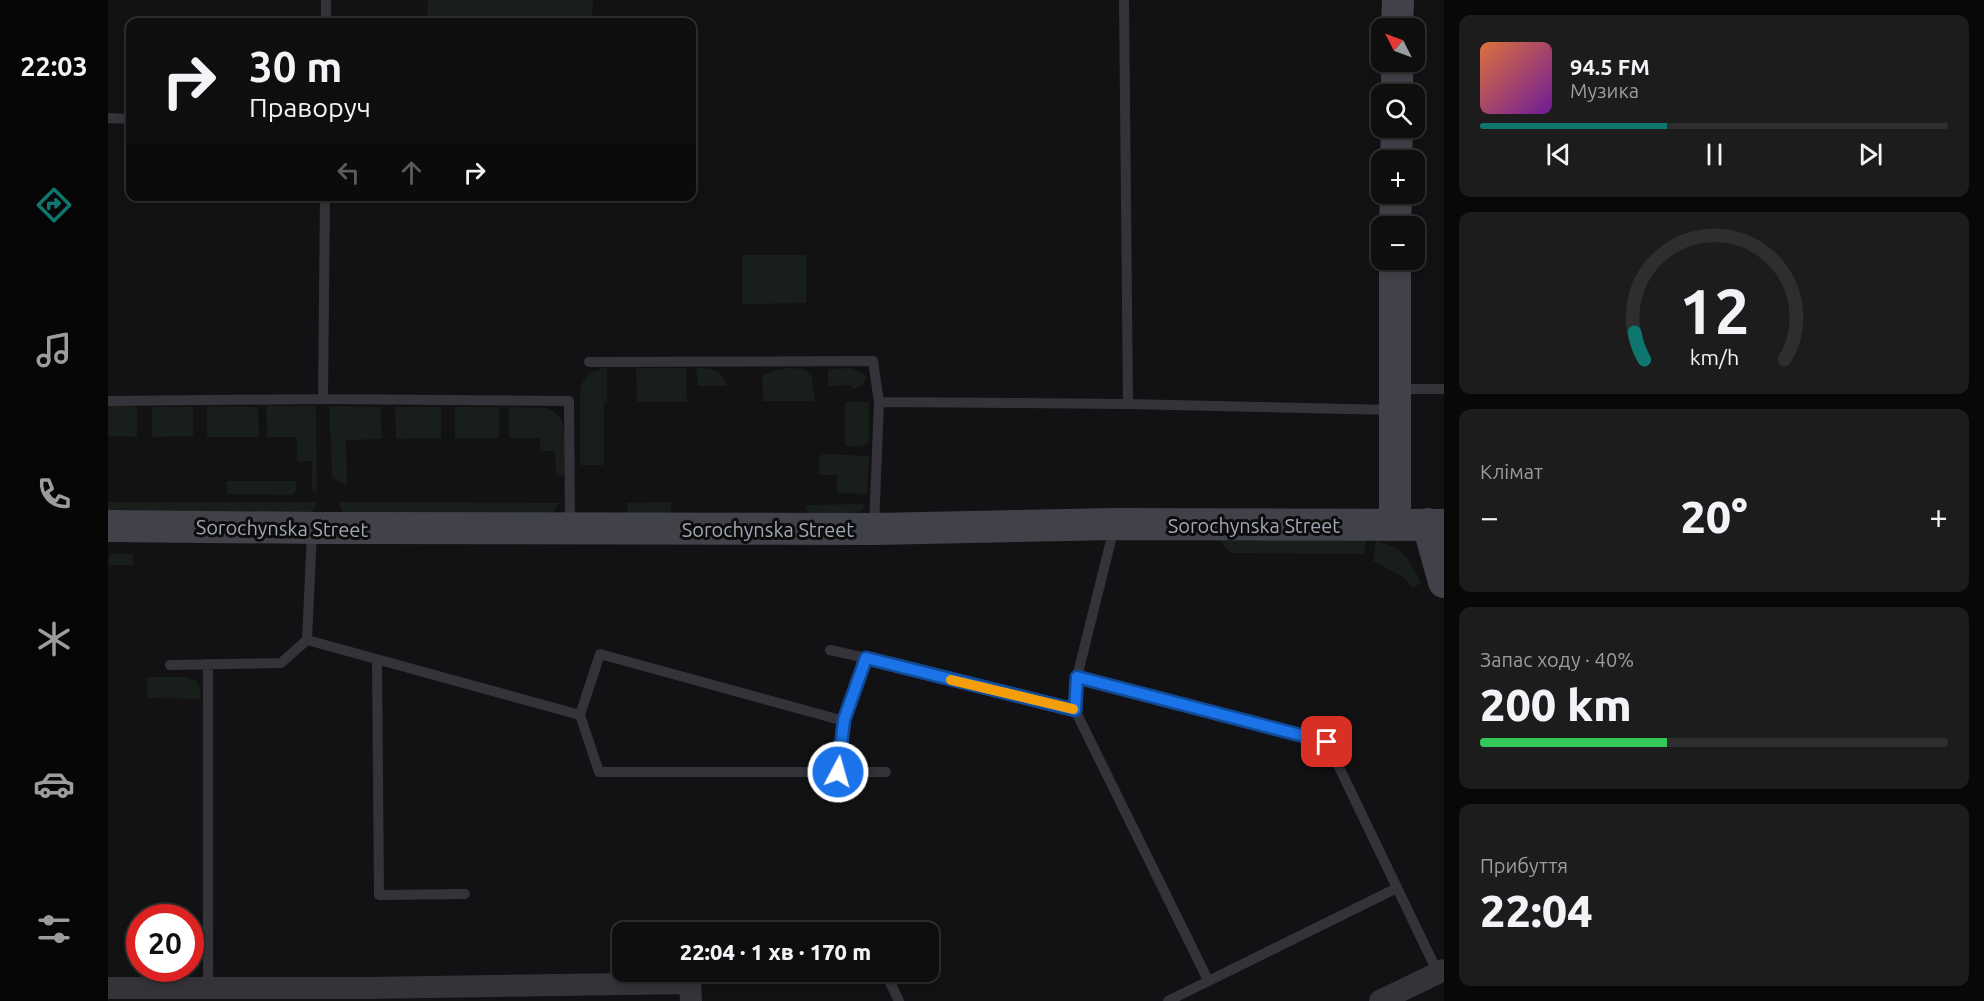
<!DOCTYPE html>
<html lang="uk">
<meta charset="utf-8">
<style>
:root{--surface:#0e0e0f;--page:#1c1c1d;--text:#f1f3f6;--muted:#9b9c9e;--line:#2e2e2f;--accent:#0f766e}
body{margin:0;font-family:Ubuntu,sans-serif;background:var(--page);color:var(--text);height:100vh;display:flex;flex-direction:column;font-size:22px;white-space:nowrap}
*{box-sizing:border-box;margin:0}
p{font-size:20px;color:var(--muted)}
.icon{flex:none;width:33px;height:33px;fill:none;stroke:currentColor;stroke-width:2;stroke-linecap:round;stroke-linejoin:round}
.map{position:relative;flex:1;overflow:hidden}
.side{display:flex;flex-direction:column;gap:15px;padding:15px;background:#080808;width:540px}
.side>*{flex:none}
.top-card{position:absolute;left:18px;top:18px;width:570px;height:183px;border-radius:12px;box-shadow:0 3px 9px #0003,0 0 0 2px var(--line);background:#0e0e0f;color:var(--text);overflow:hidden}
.needle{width:39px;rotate:312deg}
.controls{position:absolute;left:1263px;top:18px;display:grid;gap:12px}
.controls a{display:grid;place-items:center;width:54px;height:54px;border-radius:12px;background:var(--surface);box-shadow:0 3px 9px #0003,0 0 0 2px var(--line);font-size:30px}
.speed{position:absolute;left:18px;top:904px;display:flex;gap:12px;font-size:30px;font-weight:700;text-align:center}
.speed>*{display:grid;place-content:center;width:78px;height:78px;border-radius:50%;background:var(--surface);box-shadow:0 3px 9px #0003,0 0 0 2px var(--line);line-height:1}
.speed .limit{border:9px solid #d22;background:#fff;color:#111}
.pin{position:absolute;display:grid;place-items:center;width:51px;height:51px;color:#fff;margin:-26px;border-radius:12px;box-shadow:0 3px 9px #0006}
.me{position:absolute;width:66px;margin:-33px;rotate:6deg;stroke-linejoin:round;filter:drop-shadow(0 0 4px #0008)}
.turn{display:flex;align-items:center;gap:21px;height:126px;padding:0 24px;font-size:27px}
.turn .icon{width:78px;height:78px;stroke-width:2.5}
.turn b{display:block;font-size:42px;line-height:51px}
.lanes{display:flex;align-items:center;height:57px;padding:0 24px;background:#0003;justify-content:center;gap:30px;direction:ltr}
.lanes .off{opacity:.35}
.big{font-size:45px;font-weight:800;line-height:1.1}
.side .card{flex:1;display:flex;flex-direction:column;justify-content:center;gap:9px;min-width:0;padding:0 21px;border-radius:12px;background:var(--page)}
.side .dial{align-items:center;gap:0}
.dial svg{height:156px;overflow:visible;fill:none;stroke:var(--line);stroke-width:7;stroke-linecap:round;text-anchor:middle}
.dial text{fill:var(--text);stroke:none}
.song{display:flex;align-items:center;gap:18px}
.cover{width:72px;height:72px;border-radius:9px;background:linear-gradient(135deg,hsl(20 70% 55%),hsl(280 70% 35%))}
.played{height:6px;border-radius:3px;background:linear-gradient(90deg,var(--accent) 40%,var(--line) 40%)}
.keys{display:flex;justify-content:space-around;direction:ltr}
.heat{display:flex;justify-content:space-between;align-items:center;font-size:33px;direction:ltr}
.charge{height:9px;border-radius:4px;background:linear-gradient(90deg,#34c759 40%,var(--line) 0)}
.trip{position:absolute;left:504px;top:922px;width:327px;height:60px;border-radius:12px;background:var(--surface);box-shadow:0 3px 9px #0003,0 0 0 2px var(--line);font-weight:800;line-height:60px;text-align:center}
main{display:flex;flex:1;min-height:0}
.tabs{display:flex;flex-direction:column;width:108px;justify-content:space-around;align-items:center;background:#060606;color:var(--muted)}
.tabs .icon{width:42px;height:42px}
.tabs .on{color:var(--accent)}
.tabs b{font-size:27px;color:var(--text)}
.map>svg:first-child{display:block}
</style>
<main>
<nav class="tabs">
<b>22:03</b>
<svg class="icon on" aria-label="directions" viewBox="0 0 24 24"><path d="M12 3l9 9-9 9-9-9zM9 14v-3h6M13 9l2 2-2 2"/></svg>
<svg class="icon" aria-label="music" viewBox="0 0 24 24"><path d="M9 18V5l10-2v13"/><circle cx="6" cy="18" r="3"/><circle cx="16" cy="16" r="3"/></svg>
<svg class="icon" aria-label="phone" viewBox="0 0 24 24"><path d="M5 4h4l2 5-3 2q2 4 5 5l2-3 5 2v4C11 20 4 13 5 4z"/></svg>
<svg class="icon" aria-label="climate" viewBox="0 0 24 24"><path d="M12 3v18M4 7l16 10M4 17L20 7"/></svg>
<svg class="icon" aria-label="car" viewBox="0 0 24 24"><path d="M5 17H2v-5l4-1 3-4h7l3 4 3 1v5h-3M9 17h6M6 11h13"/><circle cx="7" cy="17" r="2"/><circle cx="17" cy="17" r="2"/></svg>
<svg class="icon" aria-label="filters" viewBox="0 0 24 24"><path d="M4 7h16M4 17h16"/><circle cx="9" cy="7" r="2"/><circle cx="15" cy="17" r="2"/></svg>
</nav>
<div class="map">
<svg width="1336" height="1001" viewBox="0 0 1336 1001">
<rect width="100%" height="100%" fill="#121214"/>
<path fill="#181e19" d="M 320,0 L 485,0 L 484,22 L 319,22 Z
M 634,255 L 698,255 L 698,303 L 634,304 Z
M 499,367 L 499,402 L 496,402 L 496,465 L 472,465 L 472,391 L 473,385 L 481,373 Z
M 528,368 L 578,368 L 579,402 L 529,402 Z
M 588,368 C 604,368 614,369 619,386 L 590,386 Z
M 681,368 L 696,369 L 704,376 L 707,401 L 655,401 L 654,376 L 667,370 Z
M 744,368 L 758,376 C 757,384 753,388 745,389 L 744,385 L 720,386 L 720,369 Z
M 737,402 L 761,402 L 761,442 L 754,446 L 737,446 Z
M 0,406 L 29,406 L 29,437 L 0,436 Z
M 99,406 L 150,407 L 151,437 L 99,437 Z
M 158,406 L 208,406 L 209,494 L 204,489 L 204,461 L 189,461 L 189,437 L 159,437 Z
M 221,406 L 273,407 L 274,439 L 238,440 L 239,487 L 224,477 Z
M 44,407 L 85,407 L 85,436 L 44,437 Z
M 287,407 L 333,407 L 333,438 L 288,439 Z
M 347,407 L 391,407 L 391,438 L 347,438 Z
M 401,407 L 438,408 C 465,416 456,454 456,476 L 448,475 L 447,451 L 432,451 L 432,438 L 401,438 Z
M 715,454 L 761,456 L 759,494 L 729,493 L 729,475 L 711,475 L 711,458 Z
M 119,481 L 188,481 L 188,490 L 184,495 L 119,494 Z
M 0,502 L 209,502 L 204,513 L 0,517 Z
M 230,502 L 452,503 L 442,516 L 236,514 Z
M 563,502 L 563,517 L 520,517 L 519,503 Z
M 756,504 L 755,509 L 747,516 L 704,516 L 699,510 L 697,505 Z
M 1111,537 L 1259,538 L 1256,554 L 1124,553 L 1118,549 Z
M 1268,541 C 1297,548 1300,558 1313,583 L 1305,588 L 1295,577 L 1265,561 Z
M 3,554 L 25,554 L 25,565 L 0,565 L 0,558 Z
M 39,677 L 77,677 L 87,680 L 92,688 L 93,699 L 39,698 Z"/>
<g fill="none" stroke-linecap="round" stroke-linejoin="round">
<path stroke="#333339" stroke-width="10" d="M 1016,0 L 1020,404
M 218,22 L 218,0
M 0,118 L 22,119
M 481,362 L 765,361 L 771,402 L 1020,404 L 1285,410
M 1288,389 L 1336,389
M 215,399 L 217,196
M 0,401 L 215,399 L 461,401 L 462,525
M 766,527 L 771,402
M 1006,528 L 969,677 L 1219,742 L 1330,973
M 204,532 L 199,640 L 472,715 L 491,772 L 778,772
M 722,650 L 758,658
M 269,659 L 271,895 L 357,894
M 62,665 L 173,663 L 199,640
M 967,710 L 969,677
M 472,715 L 492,654 L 736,721
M 730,772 L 736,721 L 758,658 L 967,710 L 1100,980
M 777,972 L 791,1001
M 100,988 L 100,664
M 1060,1001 L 1289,888"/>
<path stroke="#333339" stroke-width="22" d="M 0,988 L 258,988 L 582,983 L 583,1001
M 1272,1001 L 1336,970"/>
<path stroke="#414249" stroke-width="32" d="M 1289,28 L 1290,0
M 1289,94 L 1289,62
M 1288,160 L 1289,128
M 1287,226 L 1288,194
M 1287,524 L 1287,260
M 1320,524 L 1336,582
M 0,526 L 215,528 L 766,529 L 1007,524 L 1336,525"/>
</g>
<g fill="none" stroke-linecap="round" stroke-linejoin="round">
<g stroke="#114b97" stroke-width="15">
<path id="route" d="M 730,772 L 736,720 L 758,658 L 967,710 L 969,677 L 1219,742"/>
</g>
<use href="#route" stroke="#1a73e8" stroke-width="10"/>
<path stroke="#f59e0b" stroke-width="10" d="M 843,680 L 965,709"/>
</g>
<g text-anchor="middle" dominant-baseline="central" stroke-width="6" stroke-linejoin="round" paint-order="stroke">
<g font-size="20" fill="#a2a7b5" stroke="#0d0d0e">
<text x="1146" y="525">Sorochynska Street</text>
<text transform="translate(174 528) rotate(1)">Sorochynska Street</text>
<text x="660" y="529">Sorochynska Street</text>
</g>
</g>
</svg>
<div class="controls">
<a><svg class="needle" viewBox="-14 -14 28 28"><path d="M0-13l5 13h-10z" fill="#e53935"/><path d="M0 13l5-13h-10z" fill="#9b9c9e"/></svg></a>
<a><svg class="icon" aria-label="search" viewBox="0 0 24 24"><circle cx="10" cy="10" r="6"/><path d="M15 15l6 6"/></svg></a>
<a>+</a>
<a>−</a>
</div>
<div class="speed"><div class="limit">20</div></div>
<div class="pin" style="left:1219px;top:742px;background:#d93025"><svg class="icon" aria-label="arrive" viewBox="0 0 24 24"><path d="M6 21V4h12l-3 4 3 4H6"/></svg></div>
<svg class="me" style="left:730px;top:772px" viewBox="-20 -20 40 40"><circle r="17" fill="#1a73e8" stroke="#fff" stroke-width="3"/><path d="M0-11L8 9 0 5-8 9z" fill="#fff"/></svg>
<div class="trip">22:04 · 1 хв · 170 m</div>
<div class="top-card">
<div class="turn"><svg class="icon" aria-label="right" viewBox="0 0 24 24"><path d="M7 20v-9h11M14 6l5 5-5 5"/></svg><div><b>30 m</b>Праворуч</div></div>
<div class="lanes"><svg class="icon off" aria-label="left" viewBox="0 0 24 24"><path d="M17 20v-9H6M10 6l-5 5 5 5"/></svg><svg class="icon off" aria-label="ahead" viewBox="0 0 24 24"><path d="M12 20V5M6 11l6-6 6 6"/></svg><svg class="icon" aria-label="right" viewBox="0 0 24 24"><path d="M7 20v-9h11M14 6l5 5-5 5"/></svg></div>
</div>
</div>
<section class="side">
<div class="card">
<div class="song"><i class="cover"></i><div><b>94.5 FM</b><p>Музика</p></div></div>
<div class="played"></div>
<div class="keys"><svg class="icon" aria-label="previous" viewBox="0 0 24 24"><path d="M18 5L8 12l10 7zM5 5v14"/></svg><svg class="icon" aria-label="pause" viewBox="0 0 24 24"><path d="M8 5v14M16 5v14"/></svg><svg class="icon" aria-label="next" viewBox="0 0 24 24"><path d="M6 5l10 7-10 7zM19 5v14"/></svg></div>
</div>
<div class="card dial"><svg viewBox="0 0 100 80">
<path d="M14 69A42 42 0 1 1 86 69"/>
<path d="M14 69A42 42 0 0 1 9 55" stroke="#0f766e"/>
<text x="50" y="56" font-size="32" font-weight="700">12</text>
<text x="50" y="72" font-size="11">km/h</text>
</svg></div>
<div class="card"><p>Клімат</p>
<div class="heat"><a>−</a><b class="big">20°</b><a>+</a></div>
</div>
<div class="card"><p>Запас ходу · 40%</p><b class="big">200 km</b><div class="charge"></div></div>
<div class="card"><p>Прибуття</p><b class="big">22:04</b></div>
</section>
</main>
